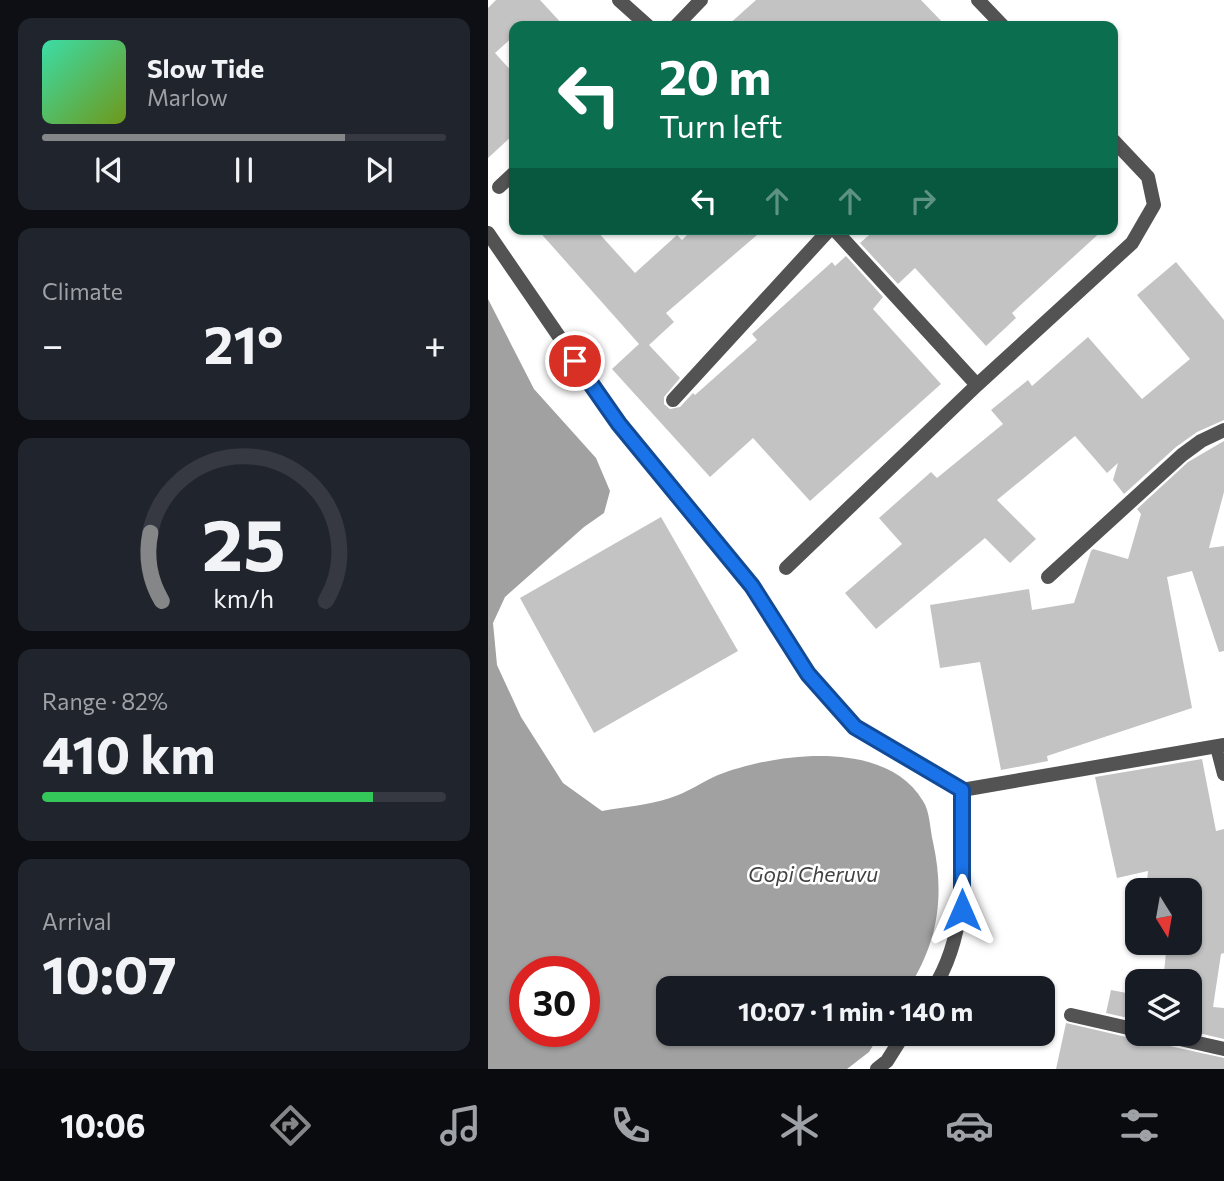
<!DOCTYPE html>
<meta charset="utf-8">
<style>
:root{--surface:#171b24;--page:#20242c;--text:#f1f3f6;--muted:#9ea1a6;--line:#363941;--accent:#858687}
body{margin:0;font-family:Commissioner,sans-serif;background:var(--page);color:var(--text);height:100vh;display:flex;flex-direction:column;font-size:26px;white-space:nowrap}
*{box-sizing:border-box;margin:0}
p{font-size:23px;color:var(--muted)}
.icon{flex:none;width:38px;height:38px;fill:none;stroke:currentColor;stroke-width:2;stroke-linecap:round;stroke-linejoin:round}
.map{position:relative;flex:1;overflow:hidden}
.details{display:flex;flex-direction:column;gap:18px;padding:18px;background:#0d0f14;width:488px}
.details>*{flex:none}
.top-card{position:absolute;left:21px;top:21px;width:609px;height:214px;border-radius:14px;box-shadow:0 2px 5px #0004;background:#0b6e4f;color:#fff;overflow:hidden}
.needle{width:46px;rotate:169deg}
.fabs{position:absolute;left:637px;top:878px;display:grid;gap:14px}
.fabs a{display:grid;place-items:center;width:77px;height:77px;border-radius:14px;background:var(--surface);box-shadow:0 2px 5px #0004;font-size:35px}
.speed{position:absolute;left:21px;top:956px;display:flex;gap:14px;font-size:35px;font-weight:700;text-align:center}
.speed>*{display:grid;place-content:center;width:91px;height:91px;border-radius:50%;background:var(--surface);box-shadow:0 2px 5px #0004;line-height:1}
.speed .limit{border:10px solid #d22;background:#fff;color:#111}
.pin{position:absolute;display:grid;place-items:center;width:60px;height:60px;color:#fff;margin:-30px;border:4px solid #fff;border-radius:50%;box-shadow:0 2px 7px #0007}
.me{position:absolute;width:77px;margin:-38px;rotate:0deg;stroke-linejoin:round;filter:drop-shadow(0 0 5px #0008)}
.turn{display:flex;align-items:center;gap:24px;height:147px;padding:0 35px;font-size:32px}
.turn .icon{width:91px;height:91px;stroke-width:2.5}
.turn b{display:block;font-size:49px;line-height:60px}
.lanes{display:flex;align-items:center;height:66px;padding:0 35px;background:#0003;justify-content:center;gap:35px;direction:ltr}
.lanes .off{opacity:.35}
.big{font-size:52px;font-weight:700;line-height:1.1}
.details .card{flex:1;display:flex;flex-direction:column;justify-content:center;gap:10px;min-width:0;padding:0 24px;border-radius:14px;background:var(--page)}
.details .dial{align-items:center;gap:0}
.dial svg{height:182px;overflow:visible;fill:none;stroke:var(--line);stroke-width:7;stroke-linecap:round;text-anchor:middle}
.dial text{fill:var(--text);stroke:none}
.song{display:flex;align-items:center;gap:21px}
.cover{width:84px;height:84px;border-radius:10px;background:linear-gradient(135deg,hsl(160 70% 55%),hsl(80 70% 35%))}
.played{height:7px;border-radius:4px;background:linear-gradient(90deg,var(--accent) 75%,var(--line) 75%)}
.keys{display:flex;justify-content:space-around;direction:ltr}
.heat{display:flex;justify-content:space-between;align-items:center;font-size:38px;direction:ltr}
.charge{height:10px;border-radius:5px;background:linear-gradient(90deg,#34c759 82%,var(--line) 0)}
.trip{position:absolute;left:168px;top:976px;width:399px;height:70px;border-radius:14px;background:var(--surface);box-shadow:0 2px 5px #0004;font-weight:700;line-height:70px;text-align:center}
.dock{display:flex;height:112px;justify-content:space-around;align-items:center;background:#090b0e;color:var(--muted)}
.dock .icon{width:49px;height:49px}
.dock .current{color:var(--accent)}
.dock b{font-size:32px;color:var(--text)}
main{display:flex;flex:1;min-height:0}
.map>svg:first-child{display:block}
</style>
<main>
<section class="details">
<div class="card">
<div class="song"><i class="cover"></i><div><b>Slow Tide</b><p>Marlow</p></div></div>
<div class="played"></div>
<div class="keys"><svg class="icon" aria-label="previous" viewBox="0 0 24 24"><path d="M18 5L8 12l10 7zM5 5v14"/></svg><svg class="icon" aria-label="pause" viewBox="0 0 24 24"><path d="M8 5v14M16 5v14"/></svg><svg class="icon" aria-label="next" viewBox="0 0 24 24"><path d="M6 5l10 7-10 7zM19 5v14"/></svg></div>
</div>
<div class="card"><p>Climate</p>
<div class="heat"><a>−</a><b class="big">21°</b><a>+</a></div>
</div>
<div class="card dial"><svg viewBox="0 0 100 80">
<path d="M14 69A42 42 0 1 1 86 69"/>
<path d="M14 69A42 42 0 0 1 9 39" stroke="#858687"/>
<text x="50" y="56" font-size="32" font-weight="700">25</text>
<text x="50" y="72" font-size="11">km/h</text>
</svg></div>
<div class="card"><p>Range · 82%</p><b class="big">410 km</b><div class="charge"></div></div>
<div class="card"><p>Arrival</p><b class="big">10:07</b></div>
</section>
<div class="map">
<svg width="736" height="1069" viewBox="0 0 736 1069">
<rect width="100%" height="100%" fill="#fff"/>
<path fill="#a1a1a1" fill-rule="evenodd" d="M 0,299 L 46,389 L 108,458 L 122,491 L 116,513 L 96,527 L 17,597 L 5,623 L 9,665 L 33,717 L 75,783 L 114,811 C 136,807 160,805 182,798 C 199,793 214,782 230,775 C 287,753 398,738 435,801 C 442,811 442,830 445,842 C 457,897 450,942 420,989 L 180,989 L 180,1034 L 392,1034 L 381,1052 L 359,1069 L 0,1069 ZM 37,971 L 96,971 L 96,1031 L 37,1031 Z"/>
<path fill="#c3c3c3" d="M 8,0 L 52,0 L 76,26 L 26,26 L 26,36 L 7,53 L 26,74 L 26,134 L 0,158 L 0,8 Z
M 268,0 L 433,0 L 458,26 L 239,26 Z
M 49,229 L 107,229 L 147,273 L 189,235 L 194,240 L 205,229 L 276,229 L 178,313 L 186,322 L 161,345 L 192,378 L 176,397 L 176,404 L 182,409 L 192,407 L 205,393 L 207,395 L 269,340 L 264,334 L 344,262 L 347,266 L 358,256 L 395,297 L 385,309 L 453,384 L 322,501 L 265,438 L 222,477 L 124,369 L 151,344 Z
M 388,229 L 616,229 L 524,313 L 528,318 L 498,346 L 427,268 L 410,284 L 372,243 Z
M 688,262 L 736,320 L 736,420 L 709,432 L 688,447 L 636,494 L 625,480 L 630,463 L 619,473 L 587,436 L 509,500 L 548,539 L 522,563 L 497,538 L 388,629 L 357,593 L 414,544 L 391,518 L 443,472 L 449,478 L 515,424 L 503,410 L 540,380 L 544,386 L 600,337 L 654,399 L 702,359 L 649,295 Z
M 736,441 L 736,492 L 721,548 L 736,546 L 736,651 L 731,652 L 704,571 L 679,577 L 704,708 L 559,756 L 560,761 L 513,770 L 492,662 L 452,668 L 442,605 L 541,589 L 544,610 L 586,603 L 603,551 L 605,549 L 640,559 L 653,514 L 649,509 L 700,462 Z
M 173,517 L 250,651 L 106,733 L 32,598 Z
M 714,759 L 728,831 L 736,829 L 736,953 L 733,954 L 725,1007 L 736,1008 L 736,1039 L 702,1031 L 702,982 L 675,982 L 679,943 L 702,943 L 702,891 L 658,891 L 660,871 L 629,878 L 607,777 Z
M 623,990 L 649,995 L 649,1020 L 618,1013 Z
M 578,1023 L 647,1039 L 661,1034 L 668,1043 L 736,1058 L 736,1069 L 568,1069 Z"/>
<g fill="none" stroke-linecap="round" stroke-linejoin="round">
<path stroke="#535353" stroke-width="14" d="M 131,0 L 160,26
M 490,0 L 515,26
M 188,26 L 213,0
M 11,187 L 26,173
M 346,229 L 489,385
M 0,233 L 131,424 L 264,586 L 320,674 L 367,727 L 474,790 L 736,745
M 185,400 L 342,229
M 298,568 L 489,385 L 644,243 L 666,205 L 660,177 L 625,140
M 560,577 L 694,455 L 713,441 L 736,430
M 729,747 L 736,774
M 445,989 C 483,929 474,857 474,790
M 583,1015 L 649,1030
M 670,1034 L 736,1049
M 389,1069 L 399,1061 L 416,1034"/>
</g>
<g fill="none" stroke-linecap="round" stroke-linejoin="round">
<g stroke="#114b97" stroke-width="18">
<path id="route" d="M 87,361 L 131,424 L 264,586 L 320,674 L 367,727 L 474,790 L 474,910"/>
</g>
<use href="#route" stroke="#1a73e8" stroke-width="12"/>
</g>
<g text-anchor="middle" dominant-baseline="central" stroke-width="5" stroke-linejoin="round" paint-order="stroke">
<g font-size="21" font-style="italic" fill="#424242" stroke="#fff">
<text x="325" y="873">Gopi Cheruvu</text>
</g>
</g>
</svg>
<div class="fabs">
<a><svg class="needle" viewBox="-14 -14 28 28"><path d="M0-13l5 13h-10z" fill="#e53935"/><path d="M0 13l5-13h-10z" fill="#9ea1a6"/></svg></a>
<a><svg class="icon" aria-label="layers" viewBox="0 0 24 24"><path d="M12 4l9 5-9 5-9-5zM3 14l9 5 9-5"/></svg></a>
</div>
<div class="speed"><div class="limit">30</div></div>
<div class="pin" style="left:87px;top:361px;background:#d93025"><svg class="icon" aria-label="arrive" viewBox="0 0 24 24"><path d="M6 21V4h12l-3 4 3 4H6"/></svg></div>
<svg class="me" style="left:474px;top:910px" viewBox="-20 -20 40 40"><path d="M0-17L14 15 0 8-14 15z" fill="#1a73e8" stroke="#fff" stroke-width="4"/></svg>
<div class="trip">10:07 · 1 min · 140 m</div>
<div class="top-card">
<div class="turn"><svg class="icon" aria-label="left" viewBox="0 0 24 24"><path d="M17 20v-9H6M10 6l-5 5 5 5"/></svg><div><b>20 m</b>Turn left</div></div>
<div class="lanes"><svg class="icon" aria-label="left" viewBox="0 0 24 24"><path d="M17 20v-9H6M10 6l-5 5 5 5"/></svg><svg class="icon off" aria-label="ahead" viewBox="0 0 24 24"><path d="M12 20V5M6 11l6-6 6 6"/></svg><svg class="icon off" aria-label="ahead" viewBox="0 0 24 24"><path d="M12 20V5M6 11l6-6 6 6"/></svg><svg class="icon off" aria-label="right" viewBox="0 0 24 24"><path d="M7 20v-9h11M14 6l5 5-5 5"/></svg></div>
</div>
</div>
</main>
<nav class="dock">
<b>10:06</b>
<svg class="icon current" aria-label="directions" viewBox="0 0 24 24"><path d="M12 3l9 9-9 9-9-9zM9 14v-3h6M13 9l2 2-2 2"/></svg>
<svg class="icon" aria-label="music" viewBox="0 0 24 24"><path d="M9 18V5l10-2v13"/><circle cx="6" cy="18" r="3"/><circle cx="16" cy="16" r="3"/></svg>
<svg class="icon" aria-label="phone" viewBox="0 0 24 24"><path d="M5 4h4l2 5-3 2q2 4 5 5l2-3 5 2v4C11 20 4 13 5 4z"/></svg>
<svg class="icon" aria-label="climate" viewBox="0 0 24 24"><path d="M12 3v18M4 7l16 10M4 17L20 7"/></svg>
<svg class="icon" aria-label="car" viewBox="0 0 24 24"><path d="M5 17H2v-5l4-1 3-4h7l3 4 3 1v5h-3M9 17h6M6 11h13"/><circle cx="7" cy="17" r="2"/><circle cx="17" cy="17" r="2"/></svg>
<svg class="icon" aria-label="filters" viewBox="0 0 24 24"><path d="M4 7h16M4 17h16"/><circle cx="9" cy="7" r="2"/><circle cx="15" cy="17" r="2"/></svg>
</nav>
